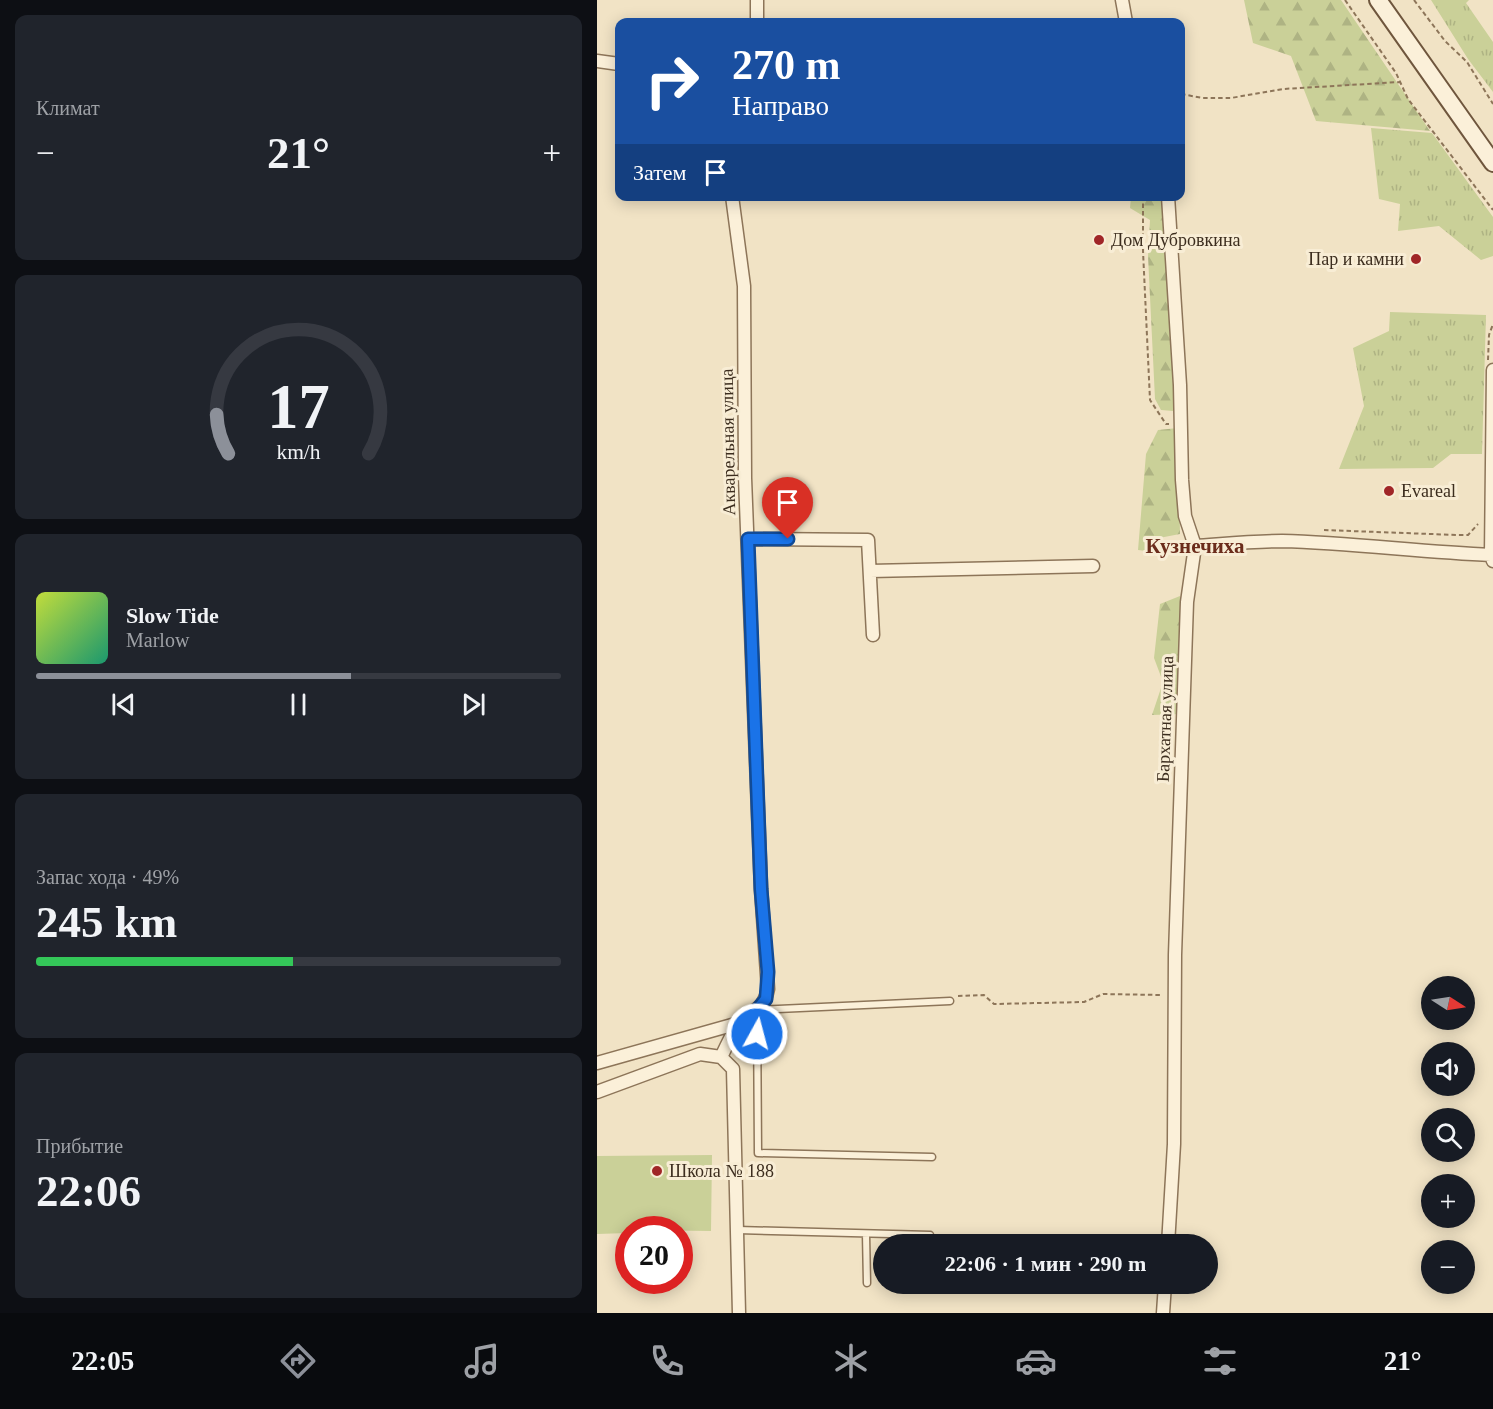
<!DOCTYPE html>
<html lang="ru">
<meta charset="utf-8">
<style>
:root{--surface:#171b24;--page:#20242c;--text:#f1f3f6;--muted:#9ea1a6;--line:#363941;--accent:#8c9099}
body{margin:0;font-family:"Times New Roman",serif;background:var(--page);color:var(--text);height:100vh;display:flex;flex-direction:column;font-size:22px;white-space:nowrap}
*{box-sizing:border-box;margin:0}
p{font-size:20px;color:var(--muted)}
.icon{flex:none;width:33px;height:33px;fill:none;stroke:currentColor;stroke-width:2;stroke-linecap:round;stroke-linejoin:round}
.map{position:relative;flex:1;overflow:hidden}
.panel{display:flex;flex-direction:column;gap:15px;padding:15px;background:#0d0f14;width:597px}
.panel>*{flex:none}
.banner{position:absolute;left:18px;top:18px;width:570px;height:183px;border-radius:12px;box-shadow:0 3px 15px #0003;background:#1a4fa0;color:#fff;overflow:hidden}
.needle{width:39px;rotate:102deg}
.controls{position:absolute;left:824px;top:976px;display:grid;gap:12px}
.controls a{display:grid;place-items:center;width:54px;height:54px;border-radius:50%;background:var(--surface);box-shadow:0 3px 15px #0003;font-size:30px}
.speed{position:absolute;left:18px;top:1216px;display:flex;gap:12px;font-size:30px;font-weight:700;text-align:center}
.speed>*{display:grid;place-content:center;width:78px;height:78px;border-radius:50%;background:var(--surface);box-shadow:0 3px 15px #0003;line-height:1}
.speed .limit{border:9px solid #d22;background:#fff;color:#111}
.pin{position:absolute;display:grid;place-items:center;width:51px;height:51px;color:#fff;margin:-62px -26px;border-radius:50% 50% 50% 0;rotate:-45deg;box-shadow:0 0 6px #0007}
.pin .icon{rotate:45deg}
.me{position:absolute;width:66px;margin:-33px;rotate:7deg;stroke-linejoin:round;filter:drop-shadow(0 0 4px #0008)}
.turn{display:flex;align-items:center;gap:21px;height:126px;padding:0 18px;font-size:27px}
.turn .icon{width:78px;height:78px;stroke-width:2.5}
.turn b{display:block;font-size:42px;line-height:51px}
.then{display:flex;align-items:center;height:57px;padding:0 18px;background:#0003;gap:12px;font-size:22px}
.big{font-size:45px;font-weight:700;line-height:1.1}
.panel .tile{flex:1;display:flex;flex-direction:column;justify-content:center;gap:9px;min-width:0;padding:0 21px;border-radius:12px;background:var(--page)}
.panel .dial{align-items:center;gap:0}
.dial svg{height:156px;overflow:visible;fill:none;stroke:var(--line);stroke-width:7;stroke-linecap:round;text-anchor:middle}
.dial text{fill:var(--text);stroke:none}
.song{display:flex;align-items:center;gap:18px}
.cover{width:72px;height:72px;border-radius:9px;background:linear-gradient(135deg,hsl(70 70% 55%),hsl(160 70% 35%))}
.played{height:6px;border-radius:3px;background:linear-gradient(90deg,var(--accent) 60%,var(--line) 60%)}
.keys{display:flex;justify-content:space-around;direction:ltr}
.heat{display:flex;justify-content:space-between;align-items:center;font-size:33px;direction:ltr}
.charge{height:9px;border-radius:4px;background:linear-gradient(90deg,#34c759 49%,var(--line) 0)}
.trip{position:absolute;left:276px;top:1234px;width:345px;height:60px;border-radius:30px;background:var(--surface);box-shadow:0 3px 15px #0003;font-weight:700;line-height:60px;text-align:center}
.tab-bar{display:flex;height:96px;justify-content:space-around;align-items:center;background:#090b0e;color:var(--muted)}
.tab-bar .icon{width:42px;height:42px}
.tab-bar .selected{color:var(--accent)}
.tab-bar b{font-size:27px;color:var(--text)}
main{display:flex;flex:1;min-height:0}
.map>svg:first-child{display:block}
</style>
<main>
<section class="panel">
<div class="tile"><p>Климат</p>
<div class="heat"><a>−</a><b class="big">21°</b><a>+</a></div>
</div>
<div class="tile dial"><svg viewBox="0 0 100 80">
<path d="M14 69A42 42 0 1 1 86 69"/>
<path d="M14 69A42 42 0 0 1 8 49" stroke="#8c9099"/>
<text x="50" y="56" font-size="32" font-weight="700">17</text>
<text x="50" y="72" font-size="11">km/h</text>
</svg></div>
<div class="tile">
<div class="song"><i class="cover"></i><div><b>Slow Tide</b><p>Marlow</p></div></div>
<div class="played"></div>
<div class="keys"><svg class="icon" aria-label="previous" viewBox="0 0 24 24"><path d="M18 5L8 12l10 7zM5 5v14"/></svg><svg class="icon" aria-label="pause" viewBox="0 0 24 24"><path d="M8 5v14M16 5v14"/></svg><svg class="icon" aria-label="next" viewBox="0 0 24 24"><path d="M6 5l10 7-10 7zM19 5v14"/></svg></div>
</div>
<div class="tile"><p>Запас хода · 49%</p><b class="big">245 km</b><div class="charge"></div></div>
<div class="tile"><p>Прибытие</p><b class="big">22:06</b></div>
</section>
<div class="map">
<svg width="896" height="1313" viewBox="0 0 896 1313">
<defs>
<pattern id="grass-tufts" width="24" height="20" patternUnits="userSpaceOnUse" patternTransform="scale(1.5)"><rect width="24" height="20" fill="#cad098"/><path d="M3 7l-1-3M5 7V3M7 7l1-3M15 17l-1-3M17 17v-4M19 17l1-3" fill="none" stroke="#aeb383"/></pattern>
<pattern id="forest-firs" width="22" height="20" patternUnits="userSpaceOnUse" patternTransform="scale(1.5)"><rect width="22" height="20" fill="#cad098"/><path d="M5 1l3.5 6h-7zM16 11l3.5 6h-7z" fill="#aeb383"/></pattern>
</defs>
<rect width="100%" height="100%" fill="#f1e3c5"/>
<path fill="url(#grass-tufts)" d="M 834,0 L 872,0 L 869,3 L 896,42 L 896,92 L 871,59 Z
M 774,128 L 835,133 L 896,217 L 896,256 L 884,260 L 842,226 L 801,231 L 803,204 L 782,199 Z
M 793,312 L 889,315 L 885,454 L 854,454 L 836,468 L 742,469 L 767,406 L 756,348 L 792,331 Z"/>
<path fill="url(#forest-firs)" d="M 647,0 L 744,0 L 833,131 L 719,121 L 694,56 L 656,43 Z
M 534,197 L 568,197 L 577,325 L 576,411 L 564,410 L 558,399 L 551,256 L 553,220 L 533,208 Z
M 581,428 L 583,534 L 562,538 L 558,552 L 541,550 L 549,454 L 561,430 Z
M 583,596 L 584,714 L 555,715 L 566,682 L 557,658 L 563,604 Z"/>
<path fill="#cad098" d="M 115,1155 L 114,1231 L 32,1230 L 31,1233 L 0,1234 L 0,1156 Z"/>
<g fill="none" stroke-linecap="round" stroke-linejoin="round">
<g stroke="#8d7559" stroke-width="9">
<path id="lane" d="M 335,1157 L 161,1153 L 160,1010 L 353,1001
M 141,1230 L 333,1235
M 269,1234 L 270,1283"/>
</g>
<g stroke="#8d7559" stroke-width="15">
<path id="street" d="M 160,0 L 160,22
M 525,0 L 529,22
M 0,61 L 22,64
M 896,370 L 894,555 L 896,561
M 151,539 L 271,540 L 276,635
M 598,546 C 627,544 656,541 685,541 C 755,543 824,552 894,555
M 273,571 L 496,566
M 124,1057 C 130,1046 135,1031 144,1022 C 156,1010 167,1009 171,989 L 164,889 L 148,478 L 147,286 L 135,196
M 124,1057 L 136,1069 L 142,1313
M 0,1063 L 142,1023
M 0,1092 L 103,1054 L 124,1057
M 571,1245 L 577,1144 L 578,955 L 590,602 L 598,546 L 588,516 L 585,480 L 583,385 L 571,196
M 566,1313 L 568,1284"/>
</g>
<g stroke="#6f563d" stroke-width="20">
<path id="secondary" d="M 781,0 L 896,163"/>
</g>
<path stroke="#8d7559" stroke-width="2" stroke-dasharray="4.5 3" stroke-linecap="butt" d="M 748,0 L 799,73 L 811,99 L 896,210
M 817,0 L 848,41 L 870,62 L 896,104
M 584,94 L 606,98 L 634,98 L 686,89 L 803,82
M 546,196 L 546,251 L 553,400 L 569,424 L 572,424
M 891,360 L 892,335 L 896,324
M 727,530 L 860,535 L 871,535 L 881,524
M 361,996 L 387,995 L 397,1004 L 487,1002 L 506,994 L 565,995"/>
<use href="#lane" stroke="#fbf0d9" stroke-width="6"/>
<use href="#street" stroke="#fbf0d9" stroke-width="12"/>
<use href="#secondary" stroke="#fbf0d9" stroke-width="16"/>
</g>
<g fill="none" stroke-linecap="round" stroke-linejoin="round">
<g stroke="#114b97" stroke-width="15">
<path id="route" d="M 160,1034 L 160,1010 L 169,999 L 171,972 L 164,889 L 151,539 L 191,539"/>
</g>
<use href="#route" stroke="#1a73e8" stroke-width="10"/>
</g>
<g fill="#a02627" stroke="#f8edd5" stroke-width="2">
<circle cx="502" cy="240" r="6"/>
<circle cx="819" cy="259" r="6"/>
<circle cx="792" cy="491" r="6"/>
<circle cx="60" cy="1171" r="6"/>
</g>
<g text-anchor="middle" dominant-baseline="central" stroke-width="6" stroke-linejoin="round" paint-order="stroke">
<g font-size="18" fill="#3c2d1e" stroke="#f8edd5" text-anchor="start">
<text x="514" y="240">Дом Дубровкина</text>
<text x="807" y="259" text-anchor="end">Пар и камни</text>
<text x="804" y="491">Evareal</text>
<text x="72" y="1171">Школа № 188</text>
</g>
<g font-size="18" fill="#3c2d1e" stroke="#f8edd5">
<text transform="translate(131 442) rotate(-91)">Акварельная улица</text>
<text transform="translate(568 719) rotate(-88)">Бархатная улица</text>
</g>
<g font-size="21" font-weight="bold" fill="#6b2c1b" stroke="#f8edd5">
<text x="598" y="546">Кузнечиха</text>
</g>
</g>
</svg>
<div class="controls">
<a><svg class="needle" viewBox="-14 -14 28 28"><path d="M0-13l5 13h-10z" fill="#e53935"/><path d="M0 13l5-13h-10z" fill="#9ea1a6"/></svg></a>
<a><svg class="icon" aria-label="sound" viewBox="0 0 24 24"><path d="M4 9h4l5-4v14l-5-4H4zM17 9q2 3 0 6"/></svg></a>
<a><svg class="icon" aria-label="search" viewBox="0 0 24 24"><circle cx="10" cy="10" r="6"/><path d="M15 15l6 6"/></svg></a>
<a>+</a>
<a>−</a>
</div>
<div class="speed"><div class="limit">20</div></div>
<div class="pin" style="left:191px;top:539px;background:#d93025"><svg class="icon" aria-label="arrive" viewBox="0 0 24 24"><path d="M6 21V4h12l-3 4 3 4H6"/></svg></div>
<svg class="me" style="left:160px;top:1034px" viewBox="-20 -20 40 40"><circle r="17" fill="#1a73e8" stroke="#fff" stroke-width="3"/><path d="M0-11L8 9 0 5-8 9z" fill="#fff"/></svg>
<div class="trip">22:06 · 1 мин · 290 m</div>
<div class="banner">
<div class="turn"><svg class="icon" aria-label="right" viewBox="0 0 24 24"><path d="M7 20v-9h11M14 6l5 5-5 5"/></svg><div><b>270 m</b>Направо</div></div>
<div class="then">Затем<svg class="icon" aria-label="arrive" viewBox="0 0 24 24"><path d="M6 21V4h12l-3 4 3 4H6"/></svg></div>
</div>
</div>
</main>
<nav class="tab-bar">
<b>22:05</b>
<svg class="icon selected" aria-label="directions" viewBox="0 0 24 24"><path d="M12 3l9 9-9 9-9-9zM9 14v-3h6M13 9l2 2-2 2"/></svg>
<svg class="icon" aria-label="music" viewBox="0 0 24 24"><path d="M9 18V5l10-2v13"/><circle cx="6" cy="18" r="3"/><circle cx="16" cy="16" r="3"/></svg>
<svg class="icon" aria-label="phone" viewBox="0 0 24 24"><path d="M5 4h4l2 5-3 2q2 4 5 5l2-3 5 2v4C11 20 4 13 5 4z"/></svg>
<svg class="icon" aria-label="climate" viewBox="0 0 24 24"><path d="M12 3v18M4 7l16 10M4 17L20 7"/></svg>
<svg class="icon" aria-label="car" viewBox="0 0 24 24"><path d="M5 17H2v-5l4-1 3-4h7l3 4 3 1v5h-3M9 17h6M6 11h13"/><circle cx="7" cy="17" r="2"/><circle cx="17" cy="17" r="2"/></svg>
<svg class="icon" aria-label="filters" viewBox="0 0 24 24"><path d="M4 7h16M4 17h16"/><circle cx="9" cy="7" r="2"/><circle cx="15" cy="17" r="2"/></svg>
<b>21°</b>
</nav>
